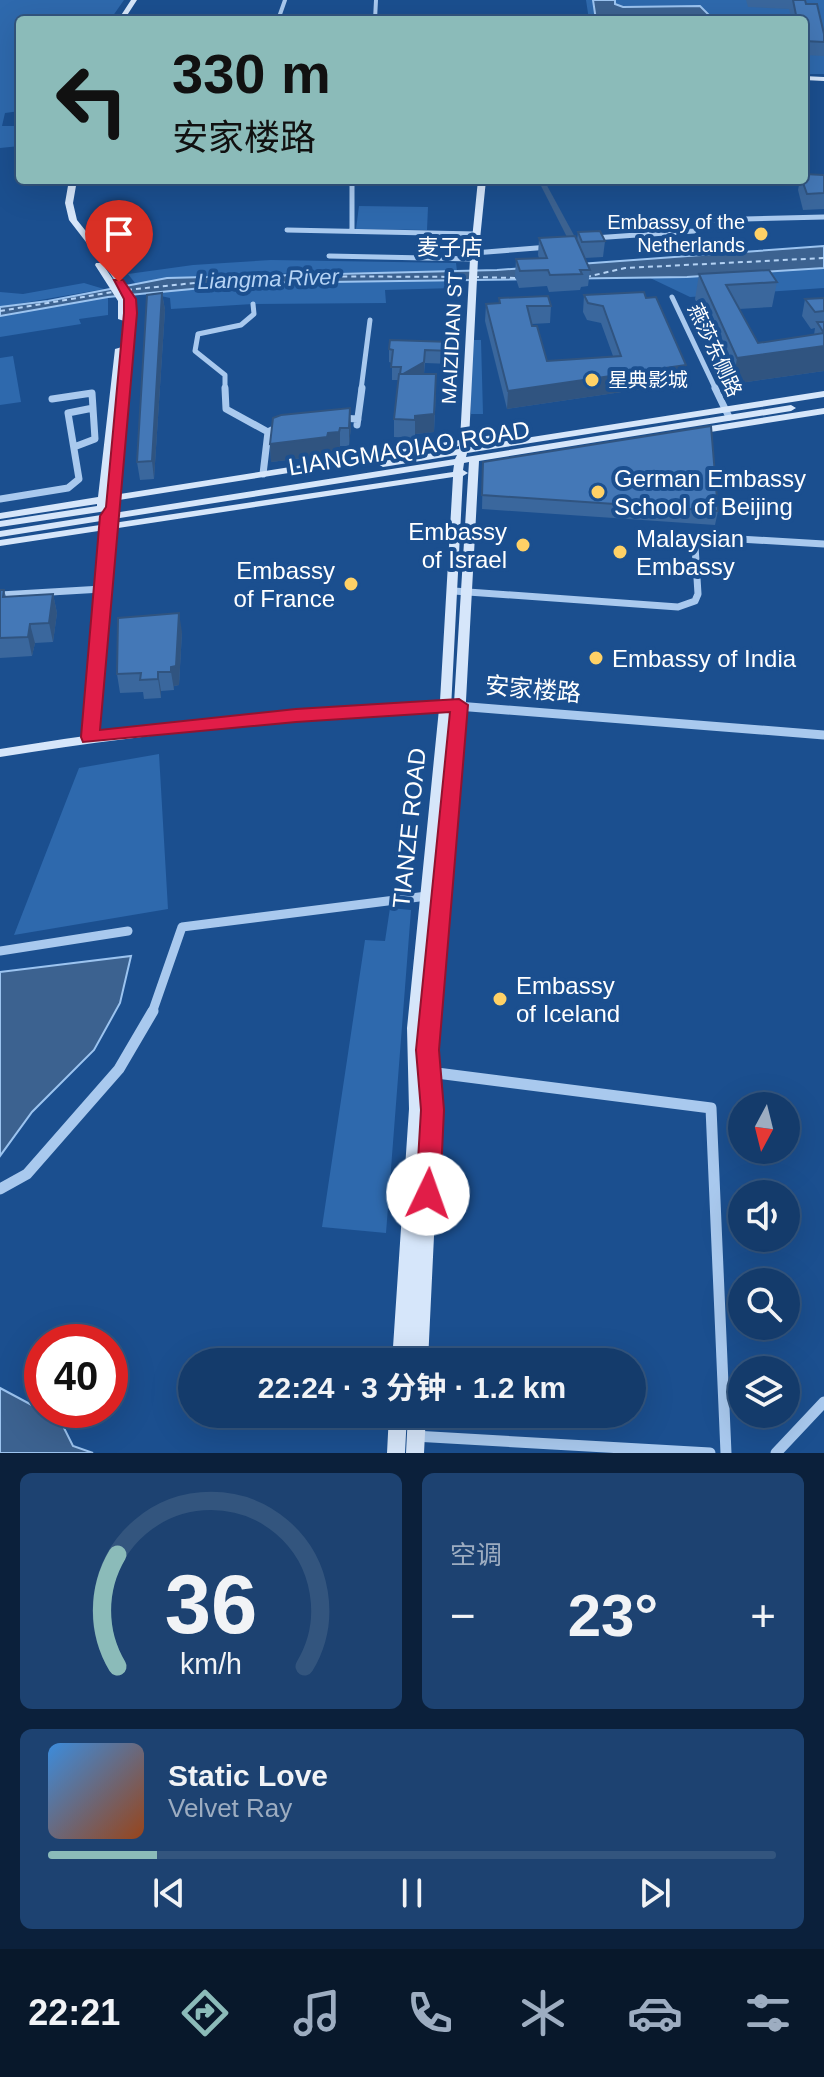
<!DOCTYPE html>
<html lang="zh">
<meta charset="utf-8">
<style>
:root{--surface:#143b6b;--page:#1d4271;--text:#f1f3f6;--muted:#9dadc1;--line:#33557e;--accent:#8bbbb9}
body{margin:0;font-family:Helvetica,"Noto Sans SC",sans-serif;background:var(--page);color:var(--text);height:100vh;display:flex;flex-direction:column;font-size:30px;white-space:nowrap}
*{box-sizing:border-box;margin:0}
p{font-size:26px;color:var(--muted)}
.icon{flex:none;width:44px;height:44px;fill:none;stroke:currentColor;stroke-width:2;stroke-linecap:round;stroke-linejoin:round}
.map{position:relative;height:1453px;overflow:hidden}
.side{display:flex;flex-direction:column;gap:20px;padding:20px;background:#0b203b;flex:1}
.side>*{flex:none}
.hud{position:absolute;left:16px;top:16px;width:792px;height:168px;border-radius:8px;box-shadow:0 8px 32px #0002,0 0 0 2px var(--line);background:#8bbbb9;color:#111;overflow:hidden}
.needle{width:52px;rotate:187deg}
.fabs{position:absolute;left:728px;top:1092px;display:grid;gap:16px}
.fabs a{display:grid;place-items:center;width:72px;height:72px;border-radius:50%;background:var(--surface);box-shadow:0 8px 32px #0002,0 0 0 2px var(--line);font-size:40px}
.speed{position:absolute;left:24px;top:1324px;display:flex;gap:16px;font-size:40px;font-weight:700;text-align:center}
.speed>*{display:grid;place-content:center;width:104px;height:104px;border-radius:50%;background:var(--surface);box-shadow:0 8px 32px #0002,0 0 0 2px var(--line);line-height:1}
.speed .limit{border:12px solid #d22;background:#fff;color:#111}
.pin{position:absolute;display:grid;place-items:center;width:68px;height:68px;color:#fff;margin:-82px -34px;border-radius:50% 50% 50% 0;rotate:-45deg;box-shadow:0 0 8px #0007}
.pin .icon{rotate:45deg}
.me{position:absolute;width:88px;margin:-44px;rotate:3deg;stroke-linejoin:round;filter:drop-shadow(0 0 6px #0008)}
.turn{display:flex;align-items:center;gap:28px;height:168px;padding:0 24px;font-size:36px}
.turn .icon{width:104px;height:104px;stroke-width:2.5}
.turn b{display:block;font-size:56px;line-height:68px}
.big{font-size:60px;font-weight:700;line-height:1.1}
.side .card{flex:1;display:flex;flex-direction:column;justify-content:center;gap:12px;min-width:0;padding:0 28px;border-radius:12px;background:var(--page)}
.side .dial{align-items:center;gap:0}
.dial svg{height:208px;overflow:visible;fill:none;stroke:var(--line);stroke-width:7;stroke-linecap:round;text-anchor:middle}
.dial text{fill:var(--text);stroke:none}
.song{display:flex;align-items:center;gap:24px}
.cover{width:96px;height:96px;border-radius:12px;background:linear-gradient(135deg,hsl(210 70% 55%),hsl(20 70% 35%))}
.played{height:8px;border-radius:4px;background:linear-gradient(90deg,var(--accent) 15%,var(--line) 15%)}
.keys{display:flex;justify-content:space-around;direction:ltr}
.heat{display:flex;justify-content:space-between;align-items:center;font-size:44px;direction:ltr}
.side .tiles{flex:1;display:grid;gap:20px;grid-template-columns:1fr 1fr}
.card:last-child{grid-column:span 2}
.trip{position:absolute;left:178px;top:1348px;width:468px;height:80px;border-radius:40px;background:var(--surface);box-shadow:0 8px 32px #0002,0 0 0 2px var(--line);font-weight:700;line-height:80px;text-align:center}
.dock{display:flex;height:128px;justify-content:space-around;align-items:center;background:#08182b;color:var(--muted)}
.dock .icon{width:56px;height:56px}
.dock .active{color:var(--accent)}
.dock b{font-size:36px;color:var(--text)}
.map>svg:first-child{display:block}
</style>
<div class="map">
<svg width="824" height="1453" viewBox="0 0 824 1453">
<rect width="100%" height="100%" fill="#1b4f8f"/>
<path fill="#2e69ad" d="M 0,0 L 124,0 L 110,20 L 20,20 L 20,111 L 5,113 L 2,126 L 20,126 L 20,146 L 0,148 Z
M 586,0 L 824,0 L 824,74 L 804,74 L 804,20 L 589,20 Z
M 359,206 L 428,207 L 427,230 L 356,229 Z
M 271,260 L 456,263 L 457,271 L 246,274 L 135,283 L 128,274 L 193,265 Z
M 824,268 L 824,288 L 690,297 L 646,276 Z
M 457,279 L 454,288 L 385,290 L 386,303 L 253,304 L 171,309 L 170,298 L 143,292 L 255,283 Z
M 84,283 L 104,289 L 0,307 L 0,292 L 23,294 Z
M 108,297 L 108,315 L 79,319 L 81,324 L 0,337 L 0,316 Z
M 470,340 L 481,340 L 483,414 L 471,414 Z
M 13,356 L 21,402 L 0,405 L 0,358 Z
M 159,754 L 168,909 L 14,935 L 79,768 Z
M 390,908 L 411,910 L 386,1233 L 322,1227 L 365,940 L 385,941 Z"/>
<path fill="#3c6290" stroke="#9cc4f0" stroke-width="2" d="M 593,0 L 615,0 L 615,4 L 623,7 L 700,6 L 709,15 L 705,20 L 596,20 Z
M 824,246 L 824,268 L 687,277 L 255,283 L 108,297 L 0,316 L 0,307 L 48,301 L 167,278 L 497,270 Z
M 131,956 L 120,1003 L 94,1050 L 32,1112 L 0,1156 L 0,972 Z
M 0,1388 L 60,1420 L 73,1446 L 93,1453 L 0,1453 Z"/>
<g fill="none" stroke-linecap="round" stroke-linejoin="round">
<path fill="#3c6290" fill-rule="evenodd" d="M 538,180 L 544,180 L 576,239 L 575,241 L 568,239 Z"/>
<path stroke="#b5d3f5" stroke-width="2" stroke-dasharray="5 4" stroke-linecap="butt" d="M 474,277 L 516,278
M 586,277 L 625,268 L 824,258
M 127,290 L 261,276 L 468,277
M 0,311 L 113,292"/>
<path stroke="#a9c9ee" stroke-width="4" d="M 124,16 L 284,20
M 278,20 L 285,0
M 375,20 L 376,0"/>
<path stroke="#a9c9ee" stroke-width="5" d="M 352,180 L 352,231
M 570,180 L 592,180
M 287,230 L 476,234
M 594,238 L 694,231 L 706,220 L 824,217
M 474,253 L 549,247
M 329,256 L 474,259
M 672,297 L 716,390
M 225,390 L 225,375 L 195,351 L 198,334 L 241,325 L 254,314 L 253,304
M 361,390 L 370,320"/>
<path stroke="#a9c9ee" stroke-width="7" d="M 225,388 L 226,409 L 268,432
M 715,388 L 729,417
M 52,399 L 92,393 L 95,439 L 74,447
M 339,418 L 358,419
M 357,425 L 362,388
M 263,474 L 268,432 L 272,430
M 0,499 L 68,488 L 79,479 L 68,413 L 93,408
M 454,591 L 678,607 L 695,601 L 698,594 L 695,546 L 706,537 L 824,544
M 0,595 L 102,589
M 96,665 L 108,516"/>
<path stroke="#a9c9ee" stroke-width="9" d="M 445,705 L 824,735
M 90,737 L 96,663
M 0,951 L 128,931
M 152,1013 L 182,927 L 427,896"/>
<path stroke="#a9c9ee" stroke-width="11" d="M 429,1072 L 711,1108 L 726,1453
M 0,1189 L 27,1174 L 119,1069 L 153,1011
M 414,1436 L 710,1453
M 776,1453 L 824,1402"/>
<path fill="#d6e6fa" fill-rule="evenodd" d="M 131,0 L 137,0 L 124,20 L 118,20 Z
M 804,76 L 824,77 L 824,81 L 804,80 Z
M 69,180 L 77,180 L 73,203 L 77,220 L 117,270 L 134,299 L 120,494 L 460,440 L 470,259 L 478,180 L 486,180 L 478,259 L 469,439 L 493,435 L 498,438 L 493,441 L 469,445 L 469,447 L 824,391 L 824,397 L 467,453 L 466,457 L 791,405 L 796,408 L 791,411 L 479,461 L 465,719 L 434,1050 L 440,1110 L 428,1362 L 410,1362 L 419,1209 L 410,1362 L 392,1362 L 409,1109 L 407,1028 L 439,709 C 292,720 146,733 0,757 L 0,749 C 146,725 292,711 440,701 L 453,477 L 0,546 L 0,540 L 453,472 L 454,465 L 0,537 L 0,531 L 455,459 L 457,455 L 383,467 L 378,464 L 383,461 L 459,449 L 459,446 L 119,500 L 118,505 L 114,506 L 107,502 L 104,511 L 100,512 L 0,527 L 0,521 L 97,506 L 97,504 L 0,519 L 0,513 L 98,497 L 115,349 L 122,347 L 124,321 L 118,319 L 118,301 L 95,265 L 96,263 L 102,263 L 126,299 L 110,273 L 69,220 L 65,203 ZM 115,426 L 110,496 L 108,496 ZM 469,462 L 453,719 L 421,1031 L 450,728 L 463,476 L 468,473 L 463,470 L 464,463 Z
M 824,408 L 824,414 L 698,434 L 693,431 L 698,428 Z
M 389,1414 L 407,1414 L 405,1453 L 387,1453 Z
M 408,1414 L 426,1414 L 424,1453 L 406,1453 Z"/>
</g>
<path fill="#3a679d" d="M 746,0 L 805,0 L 824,34 L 824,56 L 804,55 L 804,20 L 792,20 L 789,9 L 748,7 Z
M 824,175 L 824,209 L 803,210 L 798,190 L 800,180 Z
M 578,232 L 605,241 L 603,257 L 585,258 L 590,270 L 588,286 L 581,287 L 580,290 L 549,292 L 547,286 L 519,288 L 515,276 L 516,259 L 539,258 L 538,255 L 539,238 L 577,241 Z
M 699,274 L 777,282 L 772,307 L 739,309 L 758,343 L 814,335 L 815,328 L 811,329 L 802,316 L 805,299 L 824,298 L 824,371 L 733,384 L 695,299 Z
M 162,293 L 165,310 L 154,479 L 140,480 L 137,462 Z
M 584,295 L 646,298 L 683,383 L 507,409 L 485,321 L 486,304 L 499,303 L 499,298 L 551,306 L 550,323 L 532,324 L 547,361 L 613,356 L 601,323 L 587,320 L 583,312 Z
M 452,342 L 451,364 L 425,363 L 424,374 L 436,392 L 434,432 L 415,434 L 415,438 L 394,437 L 394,419 L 399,380 L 392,380 L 392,363 L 389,362 L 389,349 Z
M 351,426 L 349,446 L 340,446 L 340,450 L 329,451 L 328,455 L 271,462 L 270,444 Z
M 483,462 L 718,511 L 715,525 L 482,509 Z
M 0,590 L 4,590 L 6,597 L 53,594 L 57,613 L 53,642 L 35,643 L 32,656 L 0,658 Z
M 182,632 L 179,685 L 174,686 L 174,690 L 161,691 L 161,698 L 144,699 L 143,692 L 120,693 L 117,674 Z"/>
<path fill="#305480" d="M 162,293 L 165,310 L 154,479 L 152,461 Z
M 824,346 L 824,371 L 733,384 L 737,358 Z
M 425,350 L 424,375 L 400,376 Z
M 686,365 L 683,383 L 507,409 L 508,391 Z
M 436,374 L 434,432 L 415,434 L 415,416 Z
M 350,408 L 351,426 L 349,446 L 349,428 Z
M 340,428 L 340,450 L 329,451 L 328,455 L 271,462 L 270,444 L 328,433 Z
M 53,594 L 57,613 L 53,642 L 49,623 Z
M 179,613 L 182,632 L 179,685 L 174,686 L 174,690 L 171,672 Z
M 30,624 L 35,643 L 32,656 L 28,637 Z
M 158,672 L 161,691 L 161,698 L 158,679 Z"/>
<path fill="#4478b7" stroke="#305480" stroke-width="2" d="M 793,0 L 805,0 L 806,4 L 817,4 L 824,34 L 824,42 L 804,41 L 804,20 L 797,20 Z
M 804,174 L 824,175 L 824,193 L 807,194 L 802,180 L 804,180 Z
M 600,231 L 605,241 L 582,242 L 578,232 Z
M 575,236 L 590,270 L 580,270 L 582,274 L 550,275 L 548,270 L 520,271 L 516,259 L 547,258 L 539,238 Z
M 769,270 L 777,282 L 726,285 L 758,343 L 824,333 L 824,346 L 737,358 L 699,274 Z
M 644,292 L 646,298 L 656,297 L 686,365 L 508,391 L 486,304 L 500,303 L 499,298 L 548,296 L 551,306 L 527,306 L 532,326 L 537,326 L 547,361 L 621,356 L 603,306 L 588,303 L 584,295 Z
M 162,293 L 152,461 L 137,462 L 147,295 Z
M 824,298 L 824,311 L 815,312 L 805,299 Z
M 817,322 L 824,322 L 824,333 Z
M 390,340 L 452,342 L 452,351 L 425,350 L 424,362 L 403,374 L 400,374 L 401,367 L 391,367 L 393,350 L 389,349 Z
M 399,374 L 436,374 L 434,414 L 415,416 L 415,420 L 394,419 Z
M 350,408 L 349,428 L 340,428 L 339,432 L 328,433 L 327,437 L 270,444 L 273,418 L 281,415 Z
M 711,426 L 718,511 L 482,495 L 483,462 Z
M 0,590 L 4,590 L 3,597 L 53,594 L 49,623 L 30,624 L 28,637 L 0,638 Z
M 179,613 L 176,666 L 171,667 L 171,672 L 158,672 L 158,679 L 140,680 L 141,673 L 117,674 L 118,618 Z"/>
<path fill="#e11d48" stroke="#92132f" stroke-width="2" d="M 114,280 L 123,280 L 136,299 L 137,313 L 100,730 L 296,709 L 459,699 L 468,705 L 439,1050 L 444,1110 L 440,1194 L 436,1202 L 428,1205 L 419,1202 L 416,1194 L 421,1110 L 416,1050 L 450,712 L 296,722 L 83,742 L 81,737 L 100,516 L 106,507 L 124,313 L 124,299 Z"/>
<g fill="#ffd166" stroke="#1b4f8f" stroke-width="3">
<circle cx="761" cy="234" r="8"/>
<circle cx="592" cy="380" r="8"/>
<circle cx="598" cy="492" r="8"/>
<circle cx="523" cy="545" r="8"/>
<circle cx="620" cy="552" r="8"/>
<circle cx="351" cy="584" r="8"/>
<circle cx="596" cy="658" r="8"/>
<circle cx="500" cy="999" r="8"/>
</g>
<g text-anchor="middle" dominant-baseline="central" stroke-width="8" stroke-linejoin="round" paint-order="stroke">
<g font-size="20" fill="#fff" stroke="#1b4f8f" text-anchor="end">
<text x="745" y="222">Embassy of the<tspan x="745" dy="23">Netherlands</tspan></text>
<text x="608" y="380" text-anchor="start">星典影城</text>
</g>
<g font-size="20" fill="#fff" stroke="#1b4f8f">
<text transform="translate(452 338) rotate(-87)">MAIZIDIAN ST</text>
<text transform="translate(715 350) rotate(65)">燕莎东侧路</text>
</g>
<g font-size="22" fill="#fff" stroke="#1b4f8f">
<text x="450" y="247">麦子店</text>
</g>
<g font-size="22" font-style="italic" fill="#b5d3f5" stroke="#1b4f8f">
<text transform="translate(268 279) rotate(-2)">Liangma River</text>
</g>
<g font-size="24" fill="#fff" stroke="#1b4f8f">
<text transform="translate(409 448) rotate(-9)">LIANGMAQIAO ROAD</text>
<text transform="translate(533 689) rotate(5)">安家楼路</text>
<text transform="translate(409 828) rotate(-84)">TIANZE ROAD</text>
</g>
<g font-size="24" fill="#fff" stroke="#1b4f8f" text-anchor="start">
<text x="614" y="478">German Embassy<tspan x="614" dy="28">School of Beijing</tspan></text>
<text x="507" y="531" text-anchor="end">Embassy<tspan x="507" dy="28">of Israel</tspan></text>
<text x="636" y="538">Malaysian<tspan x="636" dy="28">Embassy</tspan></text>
<text x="335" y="570" text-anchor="end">Embassy<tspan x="335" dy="28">of France</tspan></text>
<text x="612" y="658">Embassy of India</text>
<text x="516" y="985">Embassy<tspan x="516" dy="28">of Iceland</tspan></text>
</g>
</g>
</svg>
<div class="fabs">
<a><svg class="needle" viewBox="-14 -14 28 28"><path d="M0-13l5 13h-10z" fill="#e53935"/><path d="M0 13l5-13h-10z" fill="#9dadc1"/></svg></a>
<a><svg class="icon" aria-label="sound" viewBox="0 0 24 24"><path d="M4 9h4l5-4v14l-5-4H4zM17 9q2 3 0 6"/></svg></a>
<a><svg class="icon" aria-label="search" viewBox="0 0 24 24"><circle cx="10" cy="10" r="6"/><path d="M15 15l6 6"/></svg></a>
<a><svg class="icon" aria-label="layers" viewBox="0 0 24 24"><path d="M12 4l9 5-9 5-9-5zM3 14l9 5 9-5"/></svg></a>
</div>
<div class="speed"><div class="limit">40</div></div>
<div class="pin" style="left:119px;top:282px;background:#d93025"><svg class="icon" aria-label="arrive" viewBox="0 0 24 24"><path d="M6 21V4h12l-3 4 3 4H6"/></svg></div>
<svg class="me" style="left:428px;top:1194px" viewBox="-20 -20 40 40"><circle r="19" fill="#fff"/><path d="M0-13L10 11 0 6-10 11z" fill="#e11d48"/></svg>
<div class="trip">22:24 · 3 分钟 · 1.2 km</div>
<div class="hud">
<div class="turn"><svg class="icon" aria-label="left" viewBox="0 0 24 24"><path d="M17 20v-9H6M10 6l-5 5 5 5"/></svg><div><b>330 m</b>安家楼路</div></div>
</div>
</div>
<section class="side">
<div class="tiles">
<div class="card dial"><svg viewBox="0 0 100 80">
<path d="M14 69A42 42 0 1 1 86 69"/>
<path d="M14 69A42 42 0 0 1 14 26" stroke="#8bbbb9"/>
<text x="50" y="56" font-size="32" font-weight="700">36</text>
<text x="50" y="72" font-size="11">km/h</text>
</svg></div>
<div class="card"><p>空调</p>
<div class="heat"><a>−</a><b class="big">23°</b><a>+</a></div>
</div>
<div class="card">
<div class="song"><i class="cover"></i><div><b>Static Love</b><p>Velvet Ray</p></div></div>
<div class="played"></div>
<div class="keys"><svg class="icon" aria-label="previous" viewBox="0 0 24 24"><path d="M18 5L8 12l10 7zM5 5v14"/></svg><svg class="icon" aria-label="pause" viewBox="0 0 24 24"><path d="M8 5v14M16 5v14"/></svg><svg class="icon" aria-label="next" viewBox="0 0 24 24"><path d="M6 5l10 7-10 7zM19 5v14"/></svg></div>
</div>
</div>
</section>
<nav class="dock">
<b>22:21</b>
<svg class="icon active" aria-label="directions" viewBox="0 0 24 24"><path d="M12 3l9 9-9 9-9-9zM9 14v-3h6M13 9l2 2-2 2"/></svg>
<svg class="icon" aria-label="music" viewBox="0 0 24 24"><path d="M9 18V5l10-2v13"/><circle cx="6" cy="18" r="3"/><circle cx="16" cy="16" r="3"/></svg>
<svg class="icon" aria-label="phone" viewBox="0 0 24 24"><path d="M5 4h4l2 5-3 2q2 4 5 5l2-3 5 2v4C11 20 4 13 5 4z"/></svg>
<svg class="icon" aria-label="climate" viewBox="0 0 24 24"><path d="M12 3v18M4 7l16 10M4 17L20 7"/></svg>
<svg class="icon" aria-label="car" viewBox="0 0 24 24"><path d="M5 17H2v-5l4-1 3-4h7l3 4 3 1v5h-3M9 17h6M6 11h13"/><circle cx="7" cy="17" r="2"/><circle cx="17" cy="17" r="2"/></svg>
<svg class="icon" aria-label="filters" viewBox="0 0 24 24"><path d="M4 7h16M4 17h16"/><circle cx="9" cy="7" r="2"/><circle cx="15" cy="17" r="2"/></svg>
</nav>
